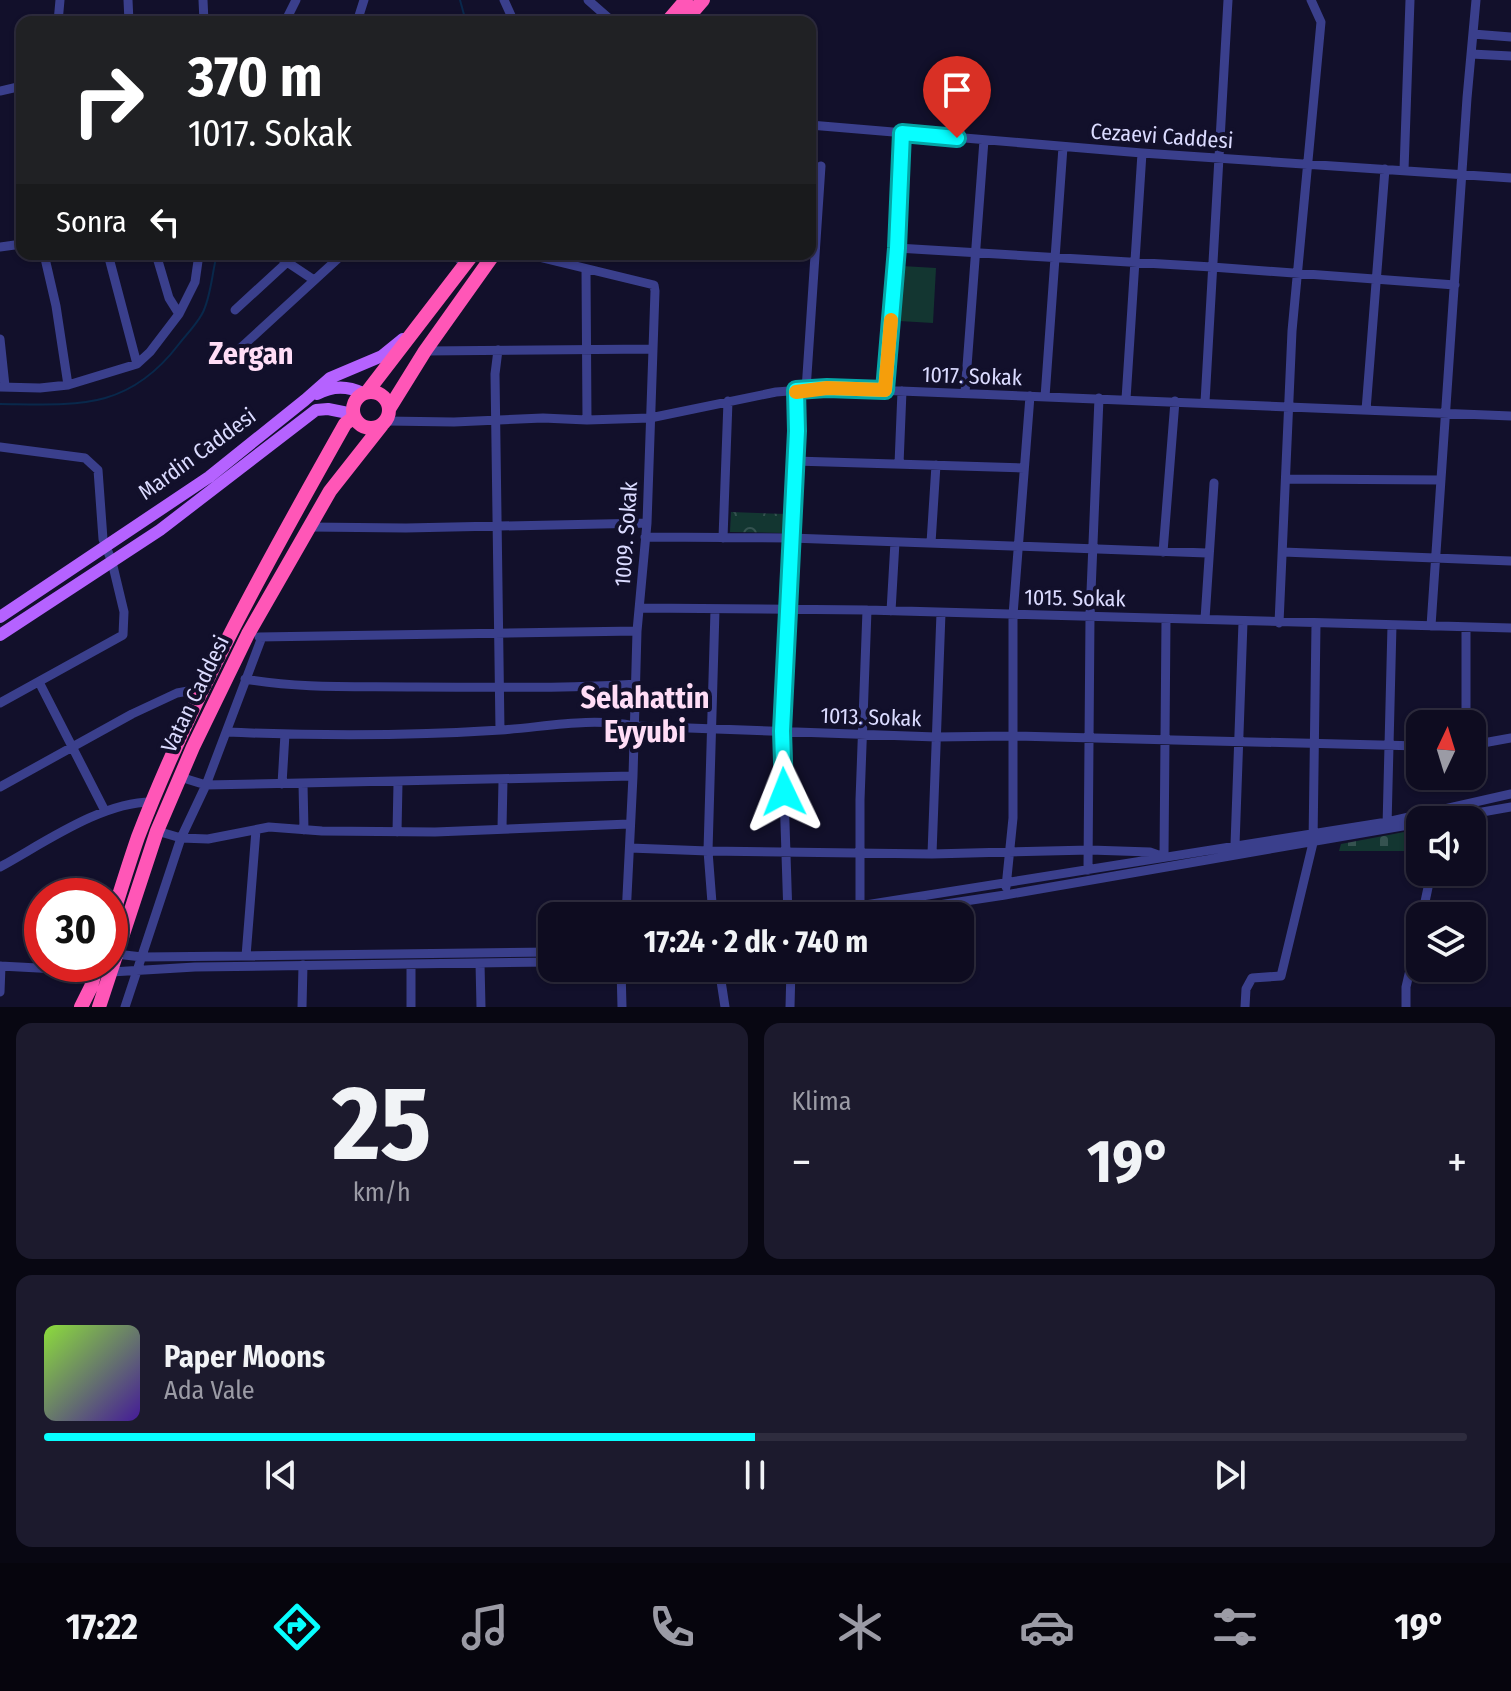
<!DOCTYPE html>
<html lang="tr">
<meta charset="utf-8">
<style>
:root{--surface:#0e0c20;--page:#1c1a2d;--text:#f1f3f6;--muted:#9b9ba5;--line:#2e2c3e;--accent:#07feff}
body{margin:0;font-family:"Fira Sans Condensed",sans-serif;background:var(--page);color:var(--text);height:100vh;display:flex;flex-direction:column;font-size:30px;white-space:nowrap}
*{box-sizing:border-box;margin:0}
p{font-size:26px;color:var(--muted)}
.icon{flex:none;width:44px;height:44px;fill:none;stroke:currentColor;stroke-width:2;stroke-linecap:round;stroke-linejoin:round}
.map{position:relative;height:1007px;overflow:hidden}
.drawer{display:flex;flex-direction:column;gap:16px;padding:16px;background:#080712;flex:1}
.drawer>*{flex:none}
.hud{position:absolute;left:16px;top:16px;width:800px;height:244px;border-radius:16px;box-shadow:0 2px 6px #0004,0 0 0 2px var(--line);background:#202124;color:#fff;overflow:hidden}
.needle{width:52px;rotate:4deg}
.buttons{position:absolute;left:1406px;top:710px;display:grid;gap:16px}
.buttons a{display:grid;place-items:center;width:80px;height:80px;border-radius:16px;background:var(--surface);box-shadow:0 2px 6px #0004,0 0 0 2px var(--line);font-size:40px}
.speed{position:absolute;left:24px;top:878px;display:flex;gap:16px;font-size:40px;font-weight:700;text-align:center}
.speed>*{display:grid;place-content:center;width:104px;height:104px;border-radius:50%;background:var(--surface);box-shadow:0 2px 6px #0004,0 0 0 2px var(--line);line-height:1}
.speed .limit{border:12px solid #d22;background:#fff;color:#111}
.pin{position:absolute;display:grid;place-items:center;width:68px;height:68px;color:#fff;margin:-82px -34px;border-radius:50% 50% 50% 0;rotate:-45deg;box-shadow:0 0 8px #0007}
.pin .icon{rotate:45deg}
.me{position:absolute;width:88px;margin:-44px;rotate:358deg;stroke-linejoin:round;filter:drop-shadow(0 0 6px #0008)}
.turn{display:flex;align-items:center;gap:28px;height:168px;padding:0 40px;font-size:36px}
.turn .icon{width:104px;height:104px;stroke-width:2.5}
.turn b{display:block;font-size:56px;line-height:68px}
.then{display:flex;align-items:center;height:76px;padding:0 40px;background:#0003;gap:16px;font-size:30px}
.big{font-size:60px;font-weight:700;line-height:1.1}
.drawer .tile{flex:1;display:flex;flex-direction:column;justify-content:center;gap:12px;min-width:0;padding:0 28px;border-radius:16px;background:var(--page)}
.drawer .dial{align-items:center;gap:0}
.dial b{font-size:104px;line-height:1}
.song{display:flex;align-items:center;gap:24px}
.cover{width:96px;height:96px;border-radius:12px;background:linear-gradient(135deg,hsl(90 70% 55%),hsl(260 70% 35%))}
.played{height:8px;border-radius:4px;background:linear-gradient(90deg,var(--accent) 50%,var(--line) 50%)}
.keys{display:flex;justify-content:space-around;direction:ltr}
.heat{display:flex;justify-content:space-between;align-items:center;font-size:44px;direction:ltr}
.drawer .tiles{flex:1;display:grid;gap:16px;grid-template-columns:1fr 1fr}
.tile:last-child{grid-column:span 2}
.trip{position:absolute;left:538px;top:902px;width:436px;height:80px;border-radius:16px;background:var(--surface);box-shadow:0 2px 6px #0004,0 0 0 2px var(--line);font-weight:700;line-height:80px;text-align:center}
.tabs{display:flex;height:128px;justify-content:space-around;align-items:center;background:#06050d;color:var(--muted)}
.tabs .icon{width:56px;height:56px}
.tabs .active{color:var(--accent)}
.tabs b{font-size:36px;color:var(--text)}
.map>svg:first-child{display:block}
</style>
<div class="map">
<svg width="1511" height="1007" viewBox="0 0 1511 1007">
<defs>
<pattern id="cemetery-stones" width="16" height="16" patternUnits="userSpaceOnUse" patternTransform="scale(2)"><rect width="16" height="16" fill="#133631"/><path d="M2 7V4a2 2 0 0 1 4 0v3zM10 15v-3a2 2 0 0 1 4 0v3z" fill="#355250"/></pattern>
<pattern id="park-crowns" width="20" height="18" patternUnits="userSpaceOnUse" patternTransform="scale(2)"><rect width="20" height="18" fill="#133631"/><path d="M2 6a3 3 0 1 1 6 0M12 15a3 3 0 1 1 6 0" fill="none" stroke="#355250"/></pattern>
</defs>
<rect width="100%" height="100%" fill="#12102b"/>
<path fill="#133631" d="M 902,266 L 936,268 L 933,323 L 899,321 Z"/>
<path fill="url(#cemetery-stones)" d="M 1420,829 L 1420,851 L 1339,851 L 1341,844 Z"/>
<path fill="url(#park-crowns)" d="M 731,512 L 786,514 L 786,533 L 730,532 Z"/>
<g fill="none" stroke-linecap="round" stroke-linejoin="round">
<path stroke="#09284b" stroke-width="2" d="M 460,0 L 466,22
M 0,404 C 77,405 128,411 179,344 C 186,335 196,325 202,314 C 211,298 212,272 217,254"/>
<path stroke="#3a3f8c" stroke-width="9" d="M 128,0 L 129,22
M 203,0 L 204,22
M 504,0 L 514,22
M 588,0 L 613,22
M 58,22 L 60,0
M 285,22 L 296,0
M 357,22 L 364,0
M 1473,34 L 1511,37
M 1471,54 L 1511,56
M 0,91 L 22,86
M 810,125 L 1142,153 L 1511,178
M 1404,170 L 1410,0
M 0,247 L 22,244
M 897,248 L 1212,267 L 1455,285
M 44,254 L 56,306 L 68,385
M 108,254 L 137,364
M 156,254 L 169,298 L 179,314
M 275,254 L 314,280
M 453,254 L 465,264
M 526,254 L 654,285 L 655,291 L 647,523 L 637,631 L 633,776 L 626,916
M 586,270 L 587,420
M 235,310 L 296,254
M 0,339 L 5,386
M 498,350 L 495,374 L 500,730
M 425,351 L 653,349
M 235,353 L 343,254
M 0,387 L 40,388 L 68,385 L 137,364 L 150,352 L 179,314 L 195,282 L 199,254
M 806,390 L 821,166
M 885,390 L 897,248 L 902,133
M 965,393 L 984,140
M 1045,397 L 1063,147
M 1126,399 L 1142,153
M 1205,402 L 1228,0
M 1366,410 L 1385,169
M 386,421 L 454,422 L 543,418 L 587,420 L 650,418 L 776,392 L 827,388 L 1511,416
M 0,447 L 85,458 L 98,470 L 103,539 L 112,562 L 124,612 L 123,635 L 0,703
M 795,461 L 1024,468
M 899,464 L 902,391
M 1286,479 L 1441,480
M 309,527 L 406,528 L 647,523
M 645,537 L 791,538 L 1207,553
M 723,538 L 728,401
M 931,543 L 936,465
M 1163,552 L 1175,401
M 1283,552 L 1511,561
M 639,608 L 867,610 L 1511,628
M 891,611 L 895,542
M 1205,619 L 1214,483
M 1279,623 L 1292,331 L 1321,22 L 1311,0
M 1431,626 L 1467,98 L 1476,0
M 1466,627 L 1466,724
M 259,637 L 637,631
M 245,679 C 302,689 358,686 416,687 C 490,687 563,689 637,684
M 39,682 L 105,811
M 226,732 C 318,736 409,736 501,730 C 545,727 591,717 634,726 L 936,737 L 1011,736 L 1420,746
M 1472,745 L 1511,738
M 180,777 L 206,785 L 633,776
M 282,784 L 285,734
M 303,784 L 304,830
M 0,787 L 132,714 L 177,693 L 205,688
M 1437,820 L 1511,807
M 1387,826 L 1392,625
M 502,828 L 503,780
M 157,831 L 181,838 L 208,839 L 269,827 L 322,831 L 435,832 L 629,824
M 397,832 L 398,783
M 1235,845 L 1243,622
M 630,848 L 708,851 L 932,854 L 1090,850 L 1150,852 L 1164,857 L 1166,619
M 1472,848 L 1479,812
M 932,854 L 941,613
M 0,867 C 44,843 103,801 153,802
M 1088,870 L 1090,616 L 1099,398
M 1006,887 L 1013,818 L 1013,615 L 1030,396
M 860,906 L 860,800 L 867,610
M 713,916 L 708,851 L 715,610
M 788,916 L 782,731 L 797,431 L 796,390
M 796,916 L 1387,822 L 1511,794
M 866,916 L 1005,895 L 1420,823
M 1422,916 L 1430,878 L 1434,872
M 116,954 L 142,957 L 242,956 L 552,952
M 246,956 L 256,830
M 480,963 L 481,1007
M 0,966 L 95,971
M 621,968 L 622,1007
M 719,968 L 725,1007
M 111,972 L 195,967 L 552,962
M 0,992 L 1,966
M 125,1007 L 181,838 L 206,785 L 262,637
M 302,1007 L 303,965
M 411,1007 L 411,964
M 790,1007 L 791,968
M 1245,1007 L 1246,989 L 1252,978 L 1281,976 L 1313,843 L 1316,624
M 1406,1007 L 1406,987 L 1420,927"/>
<path stroke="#b562ff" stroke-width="12" d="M 317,394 C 333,385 348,386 363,393
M 0,617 L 209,477 L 305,400 L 330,378 L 382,356 L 403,339
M 0,635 L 160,530 L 316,410 L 328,409 L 353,414"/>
<path stroke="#ff56b7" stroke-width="14" d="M 667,22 L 686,0
M 684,22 L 703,0
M353 410a18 18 0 1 1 36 0a18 18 0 1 1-36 0Z
M 367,392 L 473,254
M 389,409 L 425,351 L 494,254
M 110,924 C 119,895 128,866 138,837 C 193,694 270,557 345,424 L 354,417
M 81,1007 L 91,987 L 97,964
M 99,1007 L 157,831 L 193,747 L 248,634 L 330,491 L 382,425"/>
</g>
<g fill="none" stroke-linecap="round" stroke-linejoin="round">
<g stroke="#05a5a6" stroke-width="20">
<path id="route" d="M 784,792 L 782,731 L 797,431 L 796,390 L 827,388 L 885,390 L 897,248 L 902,133 L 957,138"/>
</g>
<use href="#route" stroke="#07feff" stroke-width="14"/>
<path stroke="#f59e0b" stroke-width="14" d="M 796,392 L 827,388 L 885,390 L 891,320"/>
</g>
<g text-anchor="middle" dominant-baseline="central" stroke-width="8" stroke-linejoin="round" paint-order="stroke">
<g font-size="22" fill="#dbdbff" stroke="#12102b">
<text transform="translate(1162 136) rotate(4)">Cezaevi Caddesi</text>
<text transform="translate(972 376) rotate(2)">1017. Sokak</text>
<text transform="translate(197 454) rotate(-36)">Mardin Caddesi</text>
<text transform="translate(626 534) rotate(-86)">1009. Sokak</text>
<text transform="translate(1075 598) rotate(1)">1015. Sokak</text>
<text transform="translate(195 694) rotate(-64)">Vatan Caddesi</text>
<text transform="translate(871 717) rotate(2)">1013. Sokak</text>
</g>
<g font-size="30" font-weight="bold" fill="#ffddf6" stroke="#12102b">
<text x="251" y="354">Zergan</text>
<text x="645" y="698">Selahattin<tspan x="645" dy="34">Eyyubi</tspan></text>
</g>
</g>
</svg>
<div class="buttons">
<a><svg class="needle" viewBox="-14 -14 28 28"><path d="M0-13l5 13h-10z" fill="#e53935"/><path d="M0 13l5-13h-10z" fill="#9b9ba5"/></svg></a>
<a><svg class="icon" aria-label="sound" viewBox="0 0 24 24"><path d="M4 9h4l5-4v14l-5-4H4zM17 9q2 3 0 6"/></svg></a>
<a><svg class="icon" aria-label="layers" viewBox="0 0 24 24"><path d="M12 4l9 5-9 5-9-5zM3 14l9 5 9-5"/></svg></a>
</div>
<div class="speed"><div class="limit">30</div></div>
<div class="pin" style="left:957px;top:138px;background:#d93025"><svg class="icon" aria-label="arrive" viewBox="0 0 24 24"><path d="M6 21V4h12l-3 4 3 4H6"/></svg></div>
<svg class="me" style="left:784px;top:792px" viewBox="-20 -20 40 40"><path d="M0-17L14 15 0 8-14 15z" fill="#07feff" stroke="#fff" stroke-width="4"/></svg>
<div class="trip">17:24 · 2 dk · 740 m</div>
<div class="hud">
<div class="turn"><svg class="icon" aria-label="right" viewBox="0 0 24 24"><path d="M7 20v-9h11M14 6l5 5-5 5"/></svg><div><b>370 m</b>1017. Sokak</div></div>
<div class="then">Sonra<svg class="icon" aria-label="left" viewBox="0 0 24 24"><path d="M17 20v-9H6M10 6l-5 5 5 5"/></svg></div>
</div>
</div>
<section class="drawer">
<div class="tiles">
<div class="tile dial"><b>25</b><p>km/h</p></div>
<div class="tile"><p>Klima</p>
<div class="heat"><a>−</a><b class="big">19°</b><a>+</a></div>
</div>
<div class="tile">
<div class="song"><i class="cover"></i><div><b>Paper Moons</b><p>Ada Vale</p></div></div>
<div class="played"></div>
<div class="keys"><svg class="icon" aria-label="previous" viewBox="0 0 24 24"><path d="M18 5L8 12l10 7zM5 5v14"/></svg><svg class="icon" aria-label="pause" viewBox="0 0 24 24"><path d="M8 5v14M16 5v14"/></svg><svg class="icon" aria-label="next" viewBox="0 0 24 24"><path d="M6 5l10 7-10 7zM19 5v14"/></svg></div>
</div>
</div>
</section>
<nav class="tabs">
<b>17:22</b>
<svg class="icon active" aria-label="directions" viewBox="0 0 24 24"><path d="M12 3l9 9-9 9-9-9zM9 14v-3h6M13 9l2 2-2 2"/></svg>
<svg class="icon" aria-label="music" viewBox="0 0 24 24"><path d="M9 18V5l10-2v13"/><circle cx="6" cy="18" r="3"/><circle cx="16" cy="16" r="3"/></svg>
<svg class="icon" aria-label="phone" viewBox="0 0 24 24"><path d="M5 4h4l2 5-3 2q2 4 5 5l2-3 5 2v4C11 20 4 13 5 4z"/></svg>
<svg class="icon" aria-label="climate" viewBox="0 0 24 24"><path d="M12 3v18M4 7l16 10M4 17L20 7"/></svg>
<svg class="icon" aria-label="car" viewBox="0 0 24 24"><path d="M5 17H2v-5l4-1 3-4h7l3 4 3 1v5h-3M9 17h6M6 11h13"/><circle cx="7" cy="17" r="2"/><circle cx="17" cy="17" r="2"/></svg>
<svg class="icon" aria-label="filters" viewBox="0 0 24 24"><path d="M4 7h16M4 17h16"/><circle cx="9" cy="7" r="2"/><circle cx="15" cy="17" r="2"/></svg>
<b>19°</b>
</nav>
